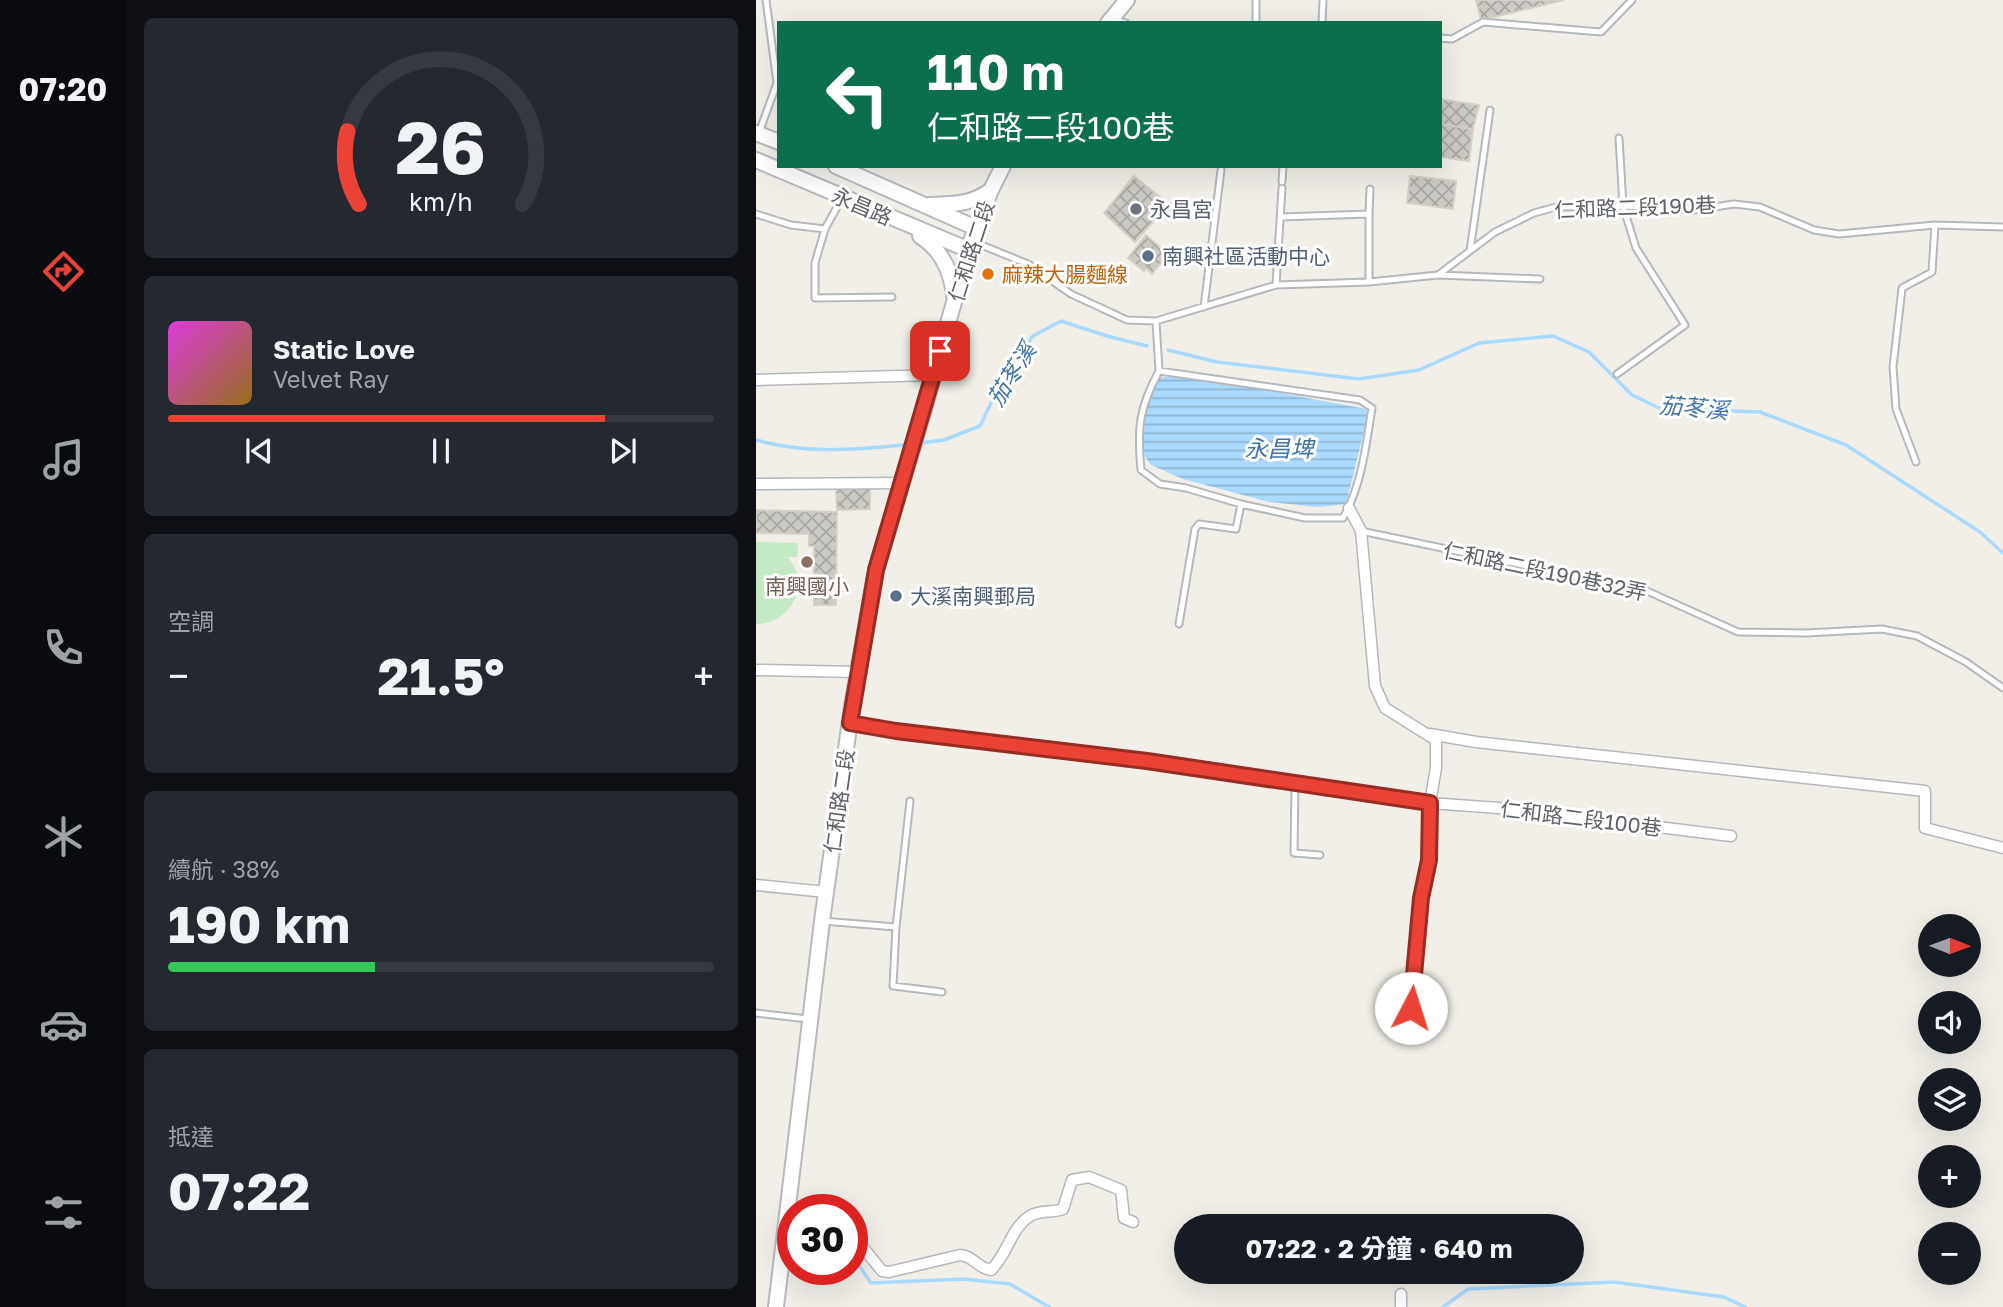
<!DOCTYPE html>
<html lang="zh-TW">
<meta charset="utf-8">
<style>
:root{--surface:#171b24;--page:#242831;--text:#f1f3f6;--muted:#9ea1a6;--line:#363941;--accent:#ea4335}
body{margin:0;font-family:"Golos Text","Noto Sans TC",sans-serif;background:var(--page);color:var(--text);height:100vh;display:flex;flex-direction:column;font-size:26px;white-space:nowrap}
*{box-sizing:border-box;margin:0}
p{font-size:23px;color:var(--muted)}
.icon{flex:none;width:38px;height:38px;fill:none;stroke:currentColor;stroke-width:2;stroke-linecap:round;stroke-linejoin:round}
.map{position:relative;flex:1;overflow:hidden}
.side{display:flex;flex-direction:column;gap:18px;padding:18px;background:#0d0f14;width:630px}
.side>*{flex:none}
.hud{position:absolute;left:21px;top:21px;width:665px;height:147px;border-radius:0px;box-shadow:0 7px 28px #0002;background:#0b6e4f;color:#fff;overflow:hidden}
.needle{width:46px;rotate:91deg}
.tools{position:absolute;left:1162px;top:914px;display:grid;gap:14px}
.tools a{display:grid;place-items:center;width:63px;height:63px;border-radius:50%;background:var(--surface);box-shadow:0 7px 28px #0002;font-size:35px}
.speed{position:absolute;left:21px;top:1194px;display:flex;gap:14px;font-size:35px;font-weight:700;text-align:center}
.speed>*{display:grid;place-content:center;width:91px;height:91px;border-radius:50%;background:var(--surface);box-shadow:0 7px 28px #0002;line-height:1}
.speed .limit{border:10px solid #d22;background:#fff;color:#111}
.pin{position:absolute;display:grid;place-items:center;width:60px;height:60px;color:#fff;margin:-30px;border-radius:14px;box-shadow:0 4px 10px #0006}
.me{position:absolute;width:77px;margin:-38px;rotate:5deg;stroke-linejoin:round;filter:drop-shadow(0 0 5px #0008)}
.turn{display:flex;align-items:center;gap:24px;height:147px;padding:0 35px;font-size:32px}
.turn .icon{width:91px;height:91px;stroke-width:2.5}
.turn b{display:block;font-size:49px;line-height:60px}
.big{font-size:52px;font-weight:700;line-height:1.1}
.side .card{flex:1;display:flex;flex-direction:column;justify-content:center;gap:10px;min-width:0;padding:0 24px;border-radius:10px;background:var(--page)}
.side .dial{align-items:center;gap:0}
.dial svg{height:182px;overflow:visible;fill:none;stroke:var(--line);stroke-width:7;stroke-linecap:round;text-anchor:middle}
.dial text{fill:var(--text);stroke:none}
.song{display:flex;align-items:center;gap:21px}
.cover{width:84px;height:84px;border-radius:10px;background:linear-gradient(135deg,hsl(300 70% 55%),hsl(40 70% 35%))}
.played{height:7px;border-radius:4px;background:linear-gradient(90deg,var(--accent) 80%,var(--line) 80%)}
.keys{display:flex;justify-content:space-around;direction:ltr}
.heat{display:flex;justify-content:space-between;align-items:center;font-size:38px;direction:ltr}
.charge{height:10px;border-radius:5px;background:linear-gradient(90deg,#34c759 38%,var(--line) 0)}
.trip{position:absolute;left:418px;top:1214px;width:410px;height:70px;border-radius:35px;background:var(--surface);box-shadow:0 7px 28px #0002;font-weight:700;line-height:70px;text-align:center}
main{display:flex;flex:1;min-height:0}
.dock{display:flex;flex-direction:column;width:126px;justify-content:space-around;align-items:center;background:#090b0e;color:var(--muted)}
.dock .icon{width:49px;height:49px}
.dock .active{color:var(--accent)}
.dock b{font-size:32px;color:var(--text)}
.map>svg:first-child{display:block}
</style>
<main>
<nav class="dock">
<b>07:20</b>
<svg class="icon active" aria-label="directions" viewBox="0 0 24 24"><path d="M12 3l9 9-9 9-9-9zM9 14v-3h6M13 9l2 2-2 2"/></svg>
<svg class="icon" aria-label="music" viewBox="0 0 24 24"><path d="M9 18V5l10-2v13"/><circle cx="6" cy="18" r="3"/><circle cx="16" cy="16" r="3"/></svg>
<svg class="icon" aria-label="phone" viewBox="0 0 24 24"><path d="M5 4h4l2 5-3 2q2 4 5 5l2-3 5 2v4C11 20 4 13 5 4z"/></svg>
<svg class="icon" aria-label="climate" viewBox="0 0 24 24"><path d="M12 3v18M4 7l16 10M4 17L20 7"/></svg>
<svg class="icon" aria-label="car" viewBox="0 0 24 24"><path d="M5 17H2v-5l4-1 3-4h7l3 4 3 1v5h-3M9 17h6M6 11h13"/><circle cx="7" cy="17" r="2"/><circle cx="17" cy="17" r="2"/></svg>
<svg class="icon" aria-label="filters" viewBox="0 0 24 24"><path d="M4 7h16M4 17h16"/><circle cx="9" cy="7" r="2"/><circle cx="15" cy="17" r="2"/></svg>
</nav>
<section class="side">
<div class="card dial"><svg viewBox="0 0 100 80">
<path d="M14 69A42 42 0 1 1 86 69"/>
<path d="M14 69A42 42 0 0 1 9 37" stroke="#ea4335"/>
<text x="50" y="56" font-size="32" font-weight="700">26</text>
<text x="50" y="72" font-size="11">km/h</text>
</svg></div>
<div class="card">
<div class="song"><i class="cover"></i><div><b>Static Love</b><p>Velvet Ray</p></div></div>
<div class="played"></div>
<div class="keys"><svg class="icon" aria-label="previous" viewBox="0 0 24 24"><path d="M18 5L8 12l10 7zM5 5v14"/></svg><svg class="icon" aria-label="pause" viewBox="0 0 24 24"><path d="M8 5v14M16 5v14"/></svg><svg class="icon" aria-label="next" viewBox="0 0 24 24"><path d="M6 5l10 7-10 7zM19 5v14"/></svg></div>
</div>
<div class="card"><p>空調</p>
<div class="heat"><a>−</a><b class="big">21.5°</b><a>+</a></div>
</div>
<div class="card"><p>續航 · 38%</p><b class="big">190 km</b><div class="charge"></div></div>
<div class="card"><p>抵達</p><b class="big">07:22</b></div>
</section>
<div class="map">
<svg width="1247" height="1307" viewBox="0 0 1247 1307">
<defs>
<pattern id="water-rules" width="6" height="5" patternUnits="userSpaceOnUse" patternTransform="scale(1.75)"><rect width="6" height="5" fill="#aadaff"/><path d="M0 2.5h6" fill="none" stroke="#8eb4d2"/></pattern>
<pattern id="building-cross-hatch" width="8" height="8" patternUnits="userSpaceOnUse" patternTransform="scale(1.75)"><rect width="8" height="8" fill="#cccac5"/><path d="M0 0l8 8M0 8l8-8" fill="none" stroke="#a9a8a4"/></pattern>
</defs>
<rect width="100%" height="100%" fill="#f1efe8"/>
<path fill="#c5e8c5" d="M 0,542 L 42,543 L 41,557 L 32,557 C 55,585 35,624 0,624 Z"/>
<path fill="url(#water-rules)" d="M 401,377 L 436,377 L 611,409 L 610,423 L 590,504 L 562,507 L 513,502 L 427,479 L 395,465 L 387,454 L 389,409 Z"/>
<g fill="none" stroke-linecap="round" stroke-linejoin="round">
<path stroke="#aadaff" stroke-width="3.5" d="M 412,350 L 461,362 L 603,379 L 663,370 L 723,343 L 797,336 L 833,352 L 876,395 L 903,408 L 1004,412 L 1090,445 L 1224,532 L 1247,553
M 0,440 C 50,454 97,450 148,445
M 164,443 L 188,440 L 224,426 L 246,380 L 277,336 L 305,321 L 351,336 L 391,346
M 96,1255 L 115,1283 L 207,1279 L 254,1284 L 293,1307
M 687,1307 L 712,1289 L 858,1282 L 968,1297 L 989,1307"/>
</g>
<path fill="url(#building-cross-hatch)" stroke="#d6d1c6" stroke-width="2" d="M 720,0 L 808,0 L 725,20 Z
M 684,99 L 723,105 L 717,129 L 684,124 Z
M 684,124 L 717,129 L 713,161 L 684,157 Z
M 378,176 L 413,204 L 379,242 L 348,213 Z
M 654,176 L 700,181 L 697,209 L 651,203 Z
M 390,235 L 412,254 L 396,274 L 390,268 L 388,271 L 372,258 Z
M 114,487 L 114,509 L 81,510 L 80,489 Z
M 0,510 L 81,512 L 80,605 L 58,605 L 58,546 L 53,546 L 53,534 L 0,533 Z"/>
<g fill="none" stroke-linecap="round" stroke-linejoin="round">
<g stroke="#b5b8bc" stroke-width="9">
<path id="service" d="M 358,20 L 370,23
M 500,23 L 500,0
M 566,23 L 567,0
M 684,38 L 696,39 L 727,22 L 845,32 L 876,0
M 3,133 L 21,83 L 10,0
M 526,182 L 527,166
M 86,198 L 69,229 L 59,263 L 59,298 L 136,297
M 0,214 L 35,225 L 69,229
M 613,214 L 613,282
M 524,217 L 613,214 L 614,189
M 218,242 L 272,264 L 315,294 L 371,320 L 400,321 L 520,285 L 613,282 L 682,275 L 739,232 L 778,213 L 800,207 L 867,206 L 938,210 L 978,204 L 1004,207 L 1058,230 L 1083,234 L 1179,225 L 1247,227
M 714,251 L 734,110
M 682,275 L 784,279
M 520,285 L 526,188
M 448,307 L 465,170
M 400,321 L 403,371
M 403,371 L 604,400 L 616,408 C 610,445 606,485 587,518 L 549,518 L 485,504 L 430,488 L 404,484 L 385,470 C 381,428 383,408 403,371 Z
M 861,374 L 929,325 L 880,248 L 867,206 L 863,138
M 1160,462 L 1140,409 L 1137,367 L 1146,288 L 1176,272 L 1179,225
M 605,531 L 891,591 L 982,632 L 1050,633 L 1126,629 L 1161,636 L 1210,662 L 1247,688
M 423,624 L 439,529 L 443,524 L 480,529 L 485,504
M 539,782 L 538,853 L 564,855
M 66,921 L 140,927 L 137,986 L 186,992
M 140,927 L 154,801
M 0,1013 L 52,1019"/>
</g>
<g stroke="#b5b8bc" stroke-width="13">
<path id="minor" d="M 0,380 L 178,375
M 0,484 L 145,483
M 593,508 L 605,531 L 619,686 L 629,708 L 680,740 L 680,768 L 674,803 L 673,860 L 665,898 L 655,1008 L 662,1016 L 679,1017
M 0,670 L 101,672
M 94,723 L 140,731 L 391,761 L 674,803 L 756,809 L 975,836
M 674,734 L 720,742 L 1169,791 L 1169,828 L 1247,848
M 0,885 L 70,892
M 96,1234 L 126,1271 L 133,1272 L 204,1255 C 216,1255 223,1269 235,1270 C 252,1254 254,1229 274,1216 C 283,1210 297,1213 307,1209 L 316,1180 L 333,1177 L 365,1190 L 368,1218 L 377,1222
M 645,1307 L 645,1294"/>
</g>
<g stroke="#b6babf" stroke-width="18">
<path id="secondary" d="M 352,23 L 371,0
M 0,133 L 23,142
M 0,160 L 213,250
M 80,166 L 220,228
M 173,205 C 197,204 215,205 235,190
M 164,236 C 185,249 195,271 198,295
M 20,1307 L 66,921 L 96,706 L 120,570 L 171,399 L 215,241 L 235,190 L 247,166"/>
</g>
<use href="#service" stroke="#fff" stroke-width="5"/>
<use href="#minor" stroke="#fff" stroke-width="10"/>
<use href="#secondary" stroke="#fff" stroke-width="14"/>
</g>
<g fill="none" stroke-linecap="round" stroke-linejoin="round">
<g stroke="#982c22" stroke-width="18">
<path id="route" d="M 184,351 L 120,570 L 94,723 L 140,731 L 391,761 L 674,803 L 673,860 L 665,898 L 655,1008"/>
</g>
<use href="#route" stroke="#ea4335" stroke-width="12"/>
</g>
<circle fill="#6b7280" stroke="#fff" stroke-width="2.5" cx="380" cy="209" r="7"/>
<g fill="#5c6f8a" stroke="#fff" stroke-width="2.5">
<circle cx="392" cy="256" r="7"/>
<circle cx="140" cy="596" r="7"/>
</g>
<circle fill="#e8710a" stroke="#fff" stroke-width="2.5" cx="232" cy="274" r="7"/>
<circle fill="#8d6e63" stroke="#fff" stroke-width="2.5" cx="51" cy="562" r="7"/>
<g text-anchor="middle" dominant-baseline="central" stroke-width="6" stroke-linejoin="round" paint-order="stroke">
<g font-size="21" fill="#5f6368" stroke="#fff">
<text transform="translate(106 206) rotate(23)">永昌路</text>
<text transform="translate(879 207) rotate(-2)">仁和路二段190巷</text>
<text transform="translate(215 251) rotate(-72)">仁和路二段</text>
<text transform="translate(789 571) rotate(12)">仁和路二段190巷32弄</text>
<text transform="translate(83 801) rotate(-82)">仁和路二段</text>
<text transform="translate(825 818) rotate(7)">仁和路二段100巷</text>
</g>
<g font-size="21" fill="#5b616d" stroke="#fff" text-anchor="start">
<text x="394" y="209">永昌宮</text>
</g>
<g font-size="21" fill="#4e5e75" stroke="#fff" text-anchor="start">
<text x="406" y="256">南興社區活動中心</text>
<text x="154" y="596">大溪南興郵局</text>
</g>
<g font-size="21" fill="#c56008" stroke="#fff" text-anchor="start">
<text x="246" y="274">麻辣大腸麵線</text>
</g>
<g font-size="21" fill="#785e54" stroke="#fff">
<text x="51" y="586">南興國小</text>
</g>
<g font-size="23" font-style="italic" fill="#4174aa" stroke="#fff">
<text transform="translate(255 374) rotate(-58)">茄苳溪</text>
<text transform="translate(938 407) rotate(5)">茄苳溪</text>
<text x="523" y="448">永昌埤</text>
</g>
</g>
</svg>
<div class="tools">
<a><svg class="needle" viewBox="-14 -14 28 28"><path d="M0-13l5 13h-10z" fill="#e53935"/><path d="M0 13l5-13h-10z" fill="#9ea1a6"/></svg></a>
<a><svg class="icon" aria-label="sound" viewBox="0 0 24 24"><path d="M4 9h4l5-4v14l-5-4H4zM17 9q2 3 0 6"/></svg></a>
<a><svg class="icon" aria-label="layers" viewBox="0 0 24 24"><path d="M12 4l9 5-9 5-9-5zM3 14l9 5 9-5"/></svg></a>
<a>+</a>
<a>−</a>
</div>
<div class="speed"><div class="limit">30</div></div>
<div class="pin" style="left:184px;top:351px;background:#d93025"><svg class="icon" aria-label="arrive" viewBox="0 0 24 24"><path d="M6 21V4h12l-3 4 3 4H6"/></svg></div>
<svg class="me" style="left:655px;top:1008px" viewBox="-20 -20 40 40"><circle r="19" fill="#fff"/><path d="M0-13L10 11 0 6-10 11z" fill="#ea4335"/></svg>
<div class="trip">07:22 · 2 分鐘 · 640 m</div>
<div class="hud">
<div class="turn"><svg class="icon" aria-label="left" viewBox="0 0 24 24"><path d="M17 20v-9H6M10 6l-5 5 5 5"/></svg><div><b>110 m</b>仁和路二段100巷</div></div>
</div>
</div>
</main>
